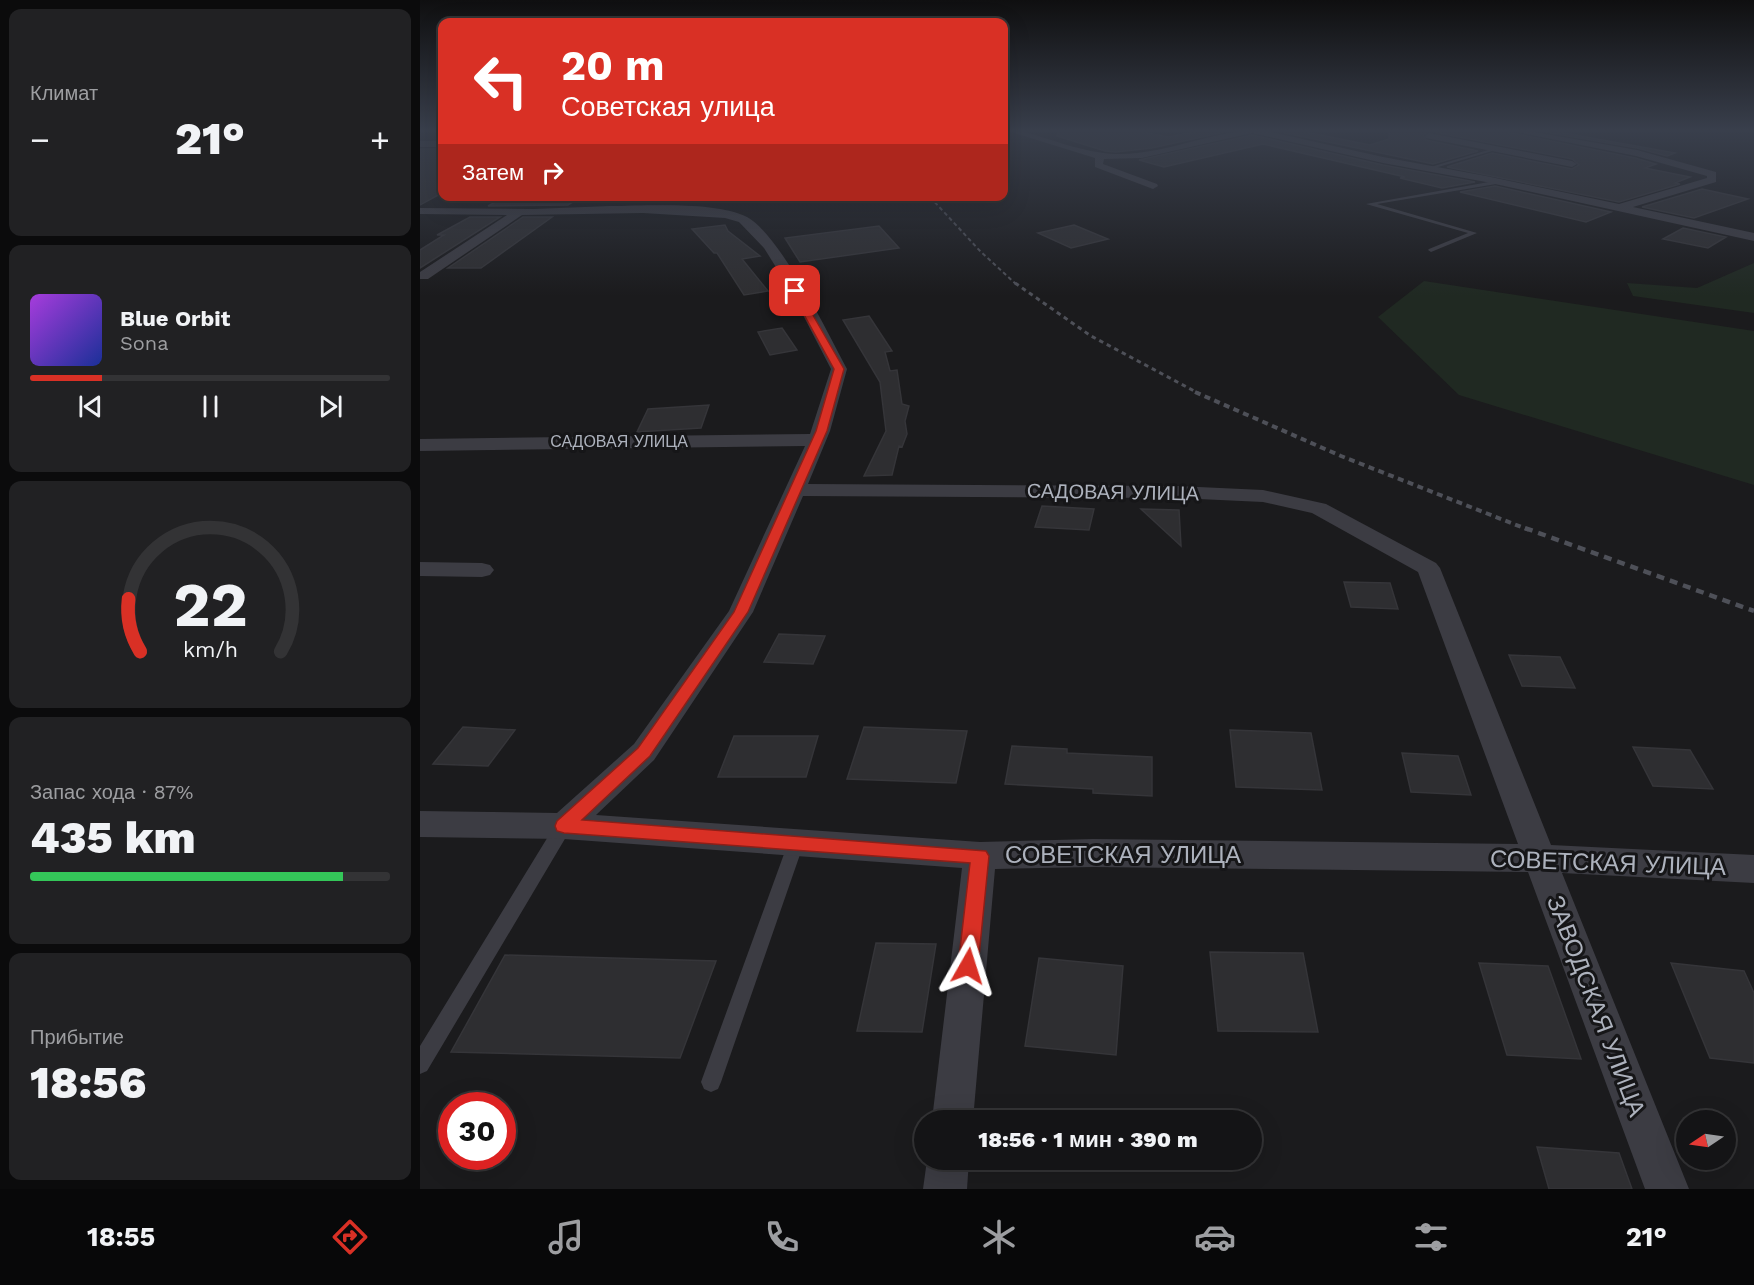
<!DOCTYPE html>
<html lang="ru">
<meta charset="utf-8">
<style>
:root{--surface:#141416;--page:#212123;--text:#f1f3f6;--muted:#9d9ea1;--line:#333335;--accent:#d93025}
body{margin:0;font-family:"Work Sans",sans-serif;background:var(--page);color:var(--text);height:100vh;display:flex;flex-direction:column;font-size:22px;white-space:nowrap}
*{box-sizing:border-box;margin:0}
p{font-size:20px;color:var(--muted)}
.icon{flex:none;width:33px;height:33px;fill:none;stroke:currentColor;stroke-width:2;stroke-linecap:round;stroke-linejoin:round}
.map{position:relative;flex:1;overflow:hidden}
.drawer{display:flex;flex-direction:column;gap:9px;padding:9px;background:#0b0b0c;width:420px}
.drawer>*{flex:none}
.guide{position:absolute;left:18px;top:18px;width:570px;height:183px;border-radius:12px;box-shadow:0 6px 24px #0002,0 0 0 2px var(--line);background:#d93025;color:#fff;overflow:hidden}
.needle{width:39px;rotate:257deg}
.tools{position:absolute;left:1256px;top:1110px;display:grid;gap:12px}
.tools a{display:grid;place-items:center;width:60px;height:60px;border-radius:50%;background:var(--surface);box-shadow:0 6px 24px #0002,0 0 0 2px var(--line);font-size:30px}
.speed{position:absolute;left:18px;top:1092px;display:flex;gap:12px;font-size:30px;font-weight:700;text-align:center}
.speed>*{display:grid;place-content:center;width:78px;height:78px;border-radius:50%;background:var(--surface);box-shadow:0 6px 24px #0002,0 0 0 2px var(--line);line-height:1}
.speed .limit{border:9px solid #d22;background:#fff;color:#111}
.pin{position:absolute;display:grid;place-items:center;width:51px;height:51px;color:#fff;margin:-26px;border-radius:12px;box-shadow:0 3px 9px #0006}
.me{position:absolute;width:66px;margin:-33px;rotate:6deg;stroke-linejoin:round;filter:drop-shadow(0 0 4px #0008)}
.turn{display:flex;align-items:center;gap:21px;height:126px;padding:0 24px;font-size:27px}
.turn .icon{width:78px;height:78px;stroke-width:2.5}
.turn b{display:block;font-size:42px;line-height:51px}
.then{display:flex;align-items:center;height:57px;padding:0 24px;background:#0003;gap:12px;font-size:22px}
.big{font-size:45px;font-weight:800;line-height:1.1}
.drawer .tile{flex:1;display:flex;flex-direction:column;justify-content:center;gap:9px;min-width:0;padding:0 21px;border-radius:12px;background:var(--page)}
.drawer .dial{align-items:center;gap:0}
.dial svg{height:156px;overflow:visible;fill:none;stroke:var(--line);stroke-width:7;stroke-linecap:round;text-anchor:middle}
.dial text{fill:var(--text);stroke:none}
.song{display:flex;align-items:center;gap:18px}
.cover{width:72px;height:72px;border-radius:9px;background:linear-gradient(135deg,hsl(280 70% 55%),hsl(230 70% 35%))}
.played{height:6px;border-radius:3px;background:linear-gradient(90deg,var(--accent) 20%,var(--line) 20%)}
.keys{display:flex;justify-content:space-around;direction:ltr}
.heat{display:flex;justify-content:space-between;align-items:center;font-size:33px;direction:ltr}
.charge{height:9px;border-radius:4px;background:linear-gradient(90deg,#34c759 87%,var(--line) 0)}
.trip{position:absolute;left:494px;top:1110px;width:348px;height:60px;border-radius:30px;background:var(--surface);box-shadow:0 6px 24px #0002,0 0 0 2px var(--line);font-weight:800;line-height:60px;text-align:center}
.tabs{display:flex;height:96px;justify-content:space-around;align-items:center;background:#080809;color:var(--muted)}
.tabs .icon{width:42px;height:42px}
.tabs .active{color:var(--accent)}
.tabs b{font-size:27px;color:var(--text)}
main{display:flex;flex:1;min-height:0}
.map>svg:first-child{display:block}
</style>
<main>
<section class="drawer">
<div class="tile"><p>Климат</p>
<div class="heat"><a>−</a><b class="big">21°</b><a>+</a></div>
</div>
<div class="tile">
<div class="song"><i class="cover"></i><div><b>Blue Orbit</b><p>Sona</p></div></div>
<div class="played"></div>
<div class="keys"><svg class="icon" aria-label="previous" viewBox="0 0 24 24"><path d="M18 5L8 12l10 7zM5 5v14"/></svg><svg class="icon" aria-label="pause" viewBox="0 0 24 24"><path d="M8 5v14M16 5v14"/></svg><svg class="icon" aria-label="next" viewBox="0 0 24 24"><path d="M6 5l10 7-10 7zM19 5v14"/></svg></div>
</div>
<div class="tile dial"><svg viewBox="0 0 100 80">
<path d="M14 69A42 42 0 1 1 86 69"/>
<path d="M14 69A42 42 0 0 1 8 42" stroke="#d93025"/>
<text x="50" y="56" font-size="32" font-weight="700">22</text>
<text x="50" y="72" font-size="11">km/h</text>
</svg></div>
<div class="tile"><p>Запас хода · 87%</p><b class="big">435 km</b><div class="charge"></div></div>
<div class="tile"><p>Прибытие</p><b class="big">18:56</b></div>
</section>
<div class="map">
<svg width="1334" height="1189" viewBox="0 0 1334 1189">
<rect width="100%" height="100%" fill="#1b1b1d"/>
<path fill="#202922" d="M 1334,263 L 1334,313 L 1213,296 L 1207,283 L 1277,288 Z
M 1004,281 L 1334,331 L 1334,485 L 1039,395 L 958,317 Z"/>
<path fill="#2e2e31" stroke="#353539" stroke-width="1.5" d="M 638,130 L 712,130 L 748,137 L 786,130 L 809,131 L 732,148 L 696,152 L 685,151 L 637,136 Z
M 851,130 L 876,130 L 950,145 L 969,139 L 969,130 L 1085,130 L 1087,132 L 1215,158 L 1236,164 L 1225,168 L 1270,177 L 1255,183 L 1260,184 L 1199,202 L 1027,167 L 1072,153 L 1152,169 L 1159,165 L 1152,159 L 1009,131 L 1003,135 L 1006,140 L 1058,151 L 1013,164 Z
M 1114,130 L 1127,130 L 1255,153 L 1247,156 L 1217,148 Z
M 832,135 L 963,165 L 1055,182 L 1022,188 L 980,178 L 985,177 L 843,144 L 744,167 L 719,160 Z
M 0,149 L 22,149 L 22,193 L 0,205 Z
M 1075,186 L 1191,212 L 1166,222 L 1040,192 Z
M 1282,189 L 1328,199 L 1274,218 L 1222,207 Z
M 79,200 L 156,200 L 148,205 L 68,206 Z
M 50,217 L 80,217 L 0,268 L 0,250 L 24,235 L 17,235 Z
M 103,217 L 132,217 L 61,268 L 28,268 Z
M 305,225 L 308,231 L 340,256 L 322,259 L 348,291 L 324,295 L 297,253 L 294,253 L 272,229 Z
M 654,225 L 688,239 L 651,248 L 618,233 Z
M 459,226 L 479,248 L 380,262 L 365,238 Z
M 1263,228 L 1306,237 L 1288,248 L 1243,239 Z
M 449,316 L 472,351 L 465,352 L 470,371 L 477,370 L 482,404 L 489,406 L 485,421 L 487,434 L 482,447 L 479,446 L 472,475 L 444,476 L 466,431 L 460,382 L 423,320 Z
M 362,328 L 377,350 L 350,355 L 338,332 Z
M 289,405 L 281,428 L 217,432 L 228,409 Z
M 622,506 L 674,509 L 669,530 L 615,527 Z
M 721,509 L 759,510 L 761,546 Z
M 924,582 L 970,583 L 978,609 L 931,607 Z
M 359,634 L 405,636 L 393,664 L 344,662 Z
M 1089,655 L 1140,657 L 1155,688 L 1102,686 Z
M 43,727 L 95,730 L 68,766 L 13,764 Z
M 444,727 L 547,731 L 536,783 L 427,779 Z
M 810,730 L 891,733 L 902,790 L 816,787 Z
M 314,736 L 398,736 L 386,777 L 298,777 Z
M 592,746 L 647,749 L 647,753 L 732,757 L 732,796 L 673,793 L 673,789 L 585,784 Z
M 1213,747 L 1270,750 L 1293,789 L 1233,786 Z
M 982,753 L 1038,756 L 1051,795 L 991,792 Z
M 456,943 L 516,944 L 502,1032 L 437,1031 Z
M 790,952 L 883,953 L 898,1032 L 798,1031 Z
M 85,955 L 296,961 L 260,1058 L 31,1052 Z
M 619,958 L 703,966 L 696,1055 L 605,1046 Z
M 1059,963 L 1128,966 L 1161,1059 L 1087,1055 Z
M 1251,963 L 1324,971 L 1334,993 L 1334,1063 L 1290,1058 Z
M 1117,1147 L 1199,1153 L 1212,1189 L 1129,1189 Z"/>
<g fill="none" stroke-linecap="round" stroke-linejoin="round">
<path fill="#3c3c43" fill-rule="evenodd" d="M 1075,148 L 1079,149 L 1008,170 L 1004,169 Z
M 1080,180 L 1082,183 L 957,204 L 1057,233 L 1011,252 L 1008,250 L 1009,249 L 1048,233 L 946,204 Z
M 143,821 L 149,822 L 151,827 L 149,832 L 7,1071 L 0,1074 L 0,1046 L 137,822 Z
M 376,836 L 382,838 L 384,843 L 301,1082 L 298,1089 L 291,1092 L 284,1089 L 281,1082 L 368,843 L 370,838 Z"/>
<path fill="#3c3c43" fill-rule="evenodd" d="M 585,130 L 597,130 C 629,138 663,153 696,154 C 746,155 792,130 842,130 L 963,157 L 1066,176 L 1199,204 L 1287,178 L 1287,176 L 1216,156 L 1087,130 L 1103,130 L 1217,150 L 1296,172 L 1296,182 L 1213,207 L 1334,233 L 1334,241 L 1066,182 L 963,163 L 832,133 L 722,158 L 684,159 L 683,164 L 737,184 L 738,186 L 733,189 L 675,167 L 675,158 Z
M 1009,133 L 1152,161 L 1157,164 L 1152,167 L 1006,138 L 1005,136 Z
M 0,141 L 22,141 L 22,147 L 0,147 Z
M 190,206 C 226,206 296,201 327,217 C 360,235 408,333 427,369 L 410,431 L 388,484 L 757,486 L 843,490 L 906,504 L 1016,563 L 1020,568 L 1131,845 L 1334,855 L 1334,883 L 1142,873 L 1269,1189 L 1225,1189 L 1108,872 L 673,867 L 575,869 L 553,1120 L 512,1120 L 542,868 L 144,839 L 0,837 L 0,811 L 137,813 L 214,744 L 309,611 L 385,446 L 0,451 L 0,439 L 390,434 L 411,369 L 369,288 L 344,248 L 319,222 L 305,218 L 223,213 L 102,215 L 8,279 L 0,279 L 0,272 L 87,215 L 0,214 L 0,208 L 114,209 ZM 383,496 L 757,498 L 843,502 L 892,513 L 998,572 L 1098,844 L 673,839 L 560,842 L 176,815 L 234,760 L 333,612 Z
M 0,562 L 62,563 L 70,565 L 74,570 L 70,575 L 62,577 L 0,576 Z
M 507,1160 L 549,1160 L 547,1189 L 503,1189 Z"/>
<path stroke="#4e5058" stroke-width="1.5" stroke-dasharray="3 2" stroke-linecap="butt" d="M 509,196 L 511,199"/>
<path stroke="#4e5058" stroke-width="2" stroke-dasharray="4 3" stroke-linecap="butt" d="M 510,197 L 561,252 L 597,285"/>
<path stroke="#4e5058" stroke-width="3" stroke-dasharray="4.5 4" stroke-linecap="butt" d="M 595,283 L 671,336 L 778,393"/>
<path stroke="#4e5058" stroke-width="4" stroke-dasharray="6 4.5" stroke-linecap="butt" d="M 775,392 L 921,456 L 1109,530"/>
<path stroke="#4e5058" stroke-width="4.5" stroke-dasharray="8 6" stroke-linecap="butt" d="M 1105,528 L 1334,611"/>
</g>
<linearGradient id="sky" x2="0" y2="1"><stop stop-color="#0f0f10"/><stop offset="0.44" stop-color="#393f4c"/><stop offset="1" stop-color="#393f4c" stop-opacity="0"/></linearGradient>
<rect width="1334" height="296" fill="url(#sky)"/>
<path fill="#d93025" stroke="#8d1f18" stroke-width="1.5" d="M 375,289 L 379,291 L 424,369 L 407,431 L 328,612 L 230,756 L 162,820 L 566,851 L 569,856 L 558,966 L 555,973 L 548,976 L 541,973 L 538,966 L 550,863 L 144,833 L 137,831 L 135,826 L 137,821 L 218,748 L 314,612 L 396,431 L 414,369 L 371,291 Z"/>
<g text-anchor="middle" dominant-baseline="central" stroke-width="6" stroke-linejoin="round" paint-order="stroke">
<g font-size="16" fill="#adb2bd" stroke="#161618">
<text x="199" y="441">САДОВАЯ УЛИЦА</text>
</g>
<g font-size="20" fill="#adb2bd" stroke="#161618">
<text transform="translate(693 492) rotate(1)">САДОВАЯ УЛИЦА</text>
</g>
<g font-size="24" fill="#adb2bd" stroke="#161618">
<text x="703" y="855">СОВЕТСКАЯ УЛИЦА</text>
<text transform="translate(1188 863) rotate(2)">СОВЕТСКАЯ УЛИЦА</text>
<text transform="translate(1176 1006) rotate(69)">ЗАВОДСКАЯ УЛИЦА</text>
</g>
</g>
</svg>
<div class="tools">
<a><svg class="needle" viewBox="-14 -14 28 28"><path d="M0-13l5 13h-10z" fill="#e53935"/><path d="M0 13l5-13h-10z" fill="#9d9ea1"/></svg></a>
</div>
<div class="speed"><div class="limit">30</div></div>
<div class="pin" style="left:375px;top:291px;background:#d93025"><svg class="icon" aria-label="arrive" viewBox="0 0 24 24"><path d="M6 21V4h12l-3 4 3 4H6"/></svg></div>
<svg class="me" style="left:548px;top:966px" viewBox="-20 -20 40 40"><path d="M0-17L14 15 0 8-14 15z" fill="#d93025" stroke="#fff" stroke-width="4"/></svg>
<div class="trip">18:56 · 1 мин · 390 m</div>
<div class="guide">
<div class="turn"><svg class="icon" aria-label="left" viewBox="0 0 24 24"><path d="M17 20v-9H6M10 6l-5 5 5 5"/></svg><div><b>20 m</b>Советская улица</div></div>
<div class="then">Затем<svg class="icon" aria-label="right" viewBox="0 0 24 24"><path d="M7 20v-9h11M14 6l5 5-5 5"/></svg></div>
</div>
</div>
</main>
<nav class="tabs">
<b>18:55</b>
<svg class="icon active" aria-label="directions" viewBox="0 0 24 24"><path d="M12 3l9 9-9 9-9-9zM9 14v-3h6M13 9l2 2-2 2"/></svg>
<svg class="icon" aria-label="music" viewBox="0 0 24 24"><path d="M9 18V5l10-2v13"/><circle cx="6" cy="18" r="3"/><circle cx="16" cy="16" r="3"/></svg>
<svg class="icon" aria-label="phone" viewBox="0 0 24 24"><path d="M5 4h4l2 5-3 2q2 4 5 5l2-3 5 2v4C11 20 4 13 5 4z"/></svg>
<svg class="icon" aria-label="climate" viewBox="0 0 24 24"><path d="M12 3v18M4 7l16 10M4 17L20 7"/></svg>
<svg class="icon" aria-label="car" viewBox="0 0 24 24"><path d="M5 17H2v-5l4-1 3-4h7l3 4 3 1v5h-3M9 17h6M6 11h13"/><circle cx="7" cy="17" r="2"/><circle cx="17" cy="17" r="2"/></svg>
<svg class="icon" aria-label="filters" viewBox="0 0 24 24"><path d="M4 7h16M4 17h16"/><circle cx="9" cy="7" r="2"/><circle cx="15" cy="17" r="2"/></svg>
<b>21°</b>
</nav>
